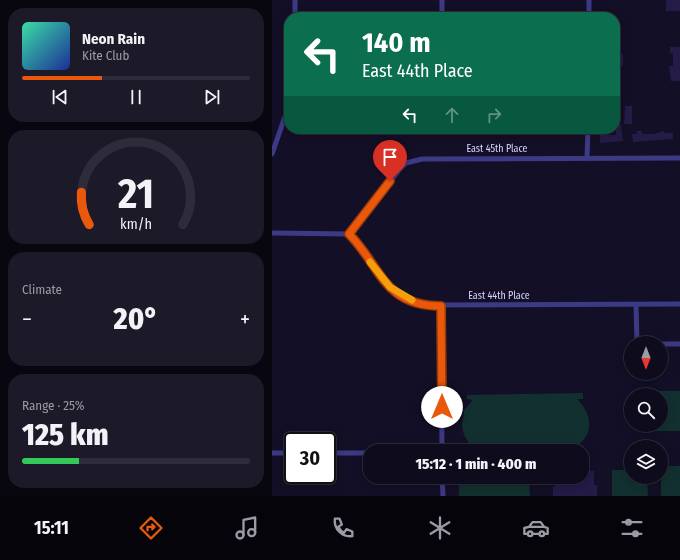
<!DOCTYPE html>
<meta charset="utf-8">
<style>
:root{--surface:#0e0b1c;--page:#1c1929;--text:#f1f3f6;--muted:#9b9ba3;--line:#2e2b3b;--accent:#ea580c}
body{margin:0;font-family:"Fira Sans Condensed",sans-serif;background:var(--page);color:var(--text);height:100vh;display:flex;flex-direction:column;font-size:15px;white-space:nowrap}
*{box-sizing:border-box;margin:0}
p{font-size:13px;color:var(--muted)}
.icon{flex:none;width:22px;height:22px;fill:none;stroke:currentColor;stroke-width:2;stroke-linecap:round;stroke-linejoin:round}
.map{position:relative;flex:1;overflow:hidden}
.side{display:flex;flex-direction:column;gap:8px;padding:8px;background:#08060f;width:272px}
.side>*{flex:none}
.banner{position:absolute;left:12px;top:12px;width:336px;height:122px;border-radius:16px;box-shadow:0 2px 10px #0003,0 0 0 1px var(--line);background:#0b6e4f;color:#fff;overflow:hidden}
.needle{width:26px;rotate:180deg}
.controls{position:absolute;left:352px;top:336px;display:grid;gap:8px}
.controls a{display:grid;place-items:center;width:44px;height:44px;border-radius:50%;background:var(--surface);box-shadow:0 2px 10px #0003,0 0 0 1px var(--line);font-size:20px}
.speed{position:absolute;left:12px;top:432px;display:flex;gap:8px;font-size:20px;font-weight:700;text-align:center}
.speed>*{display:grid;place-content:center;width:52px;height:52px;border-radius:50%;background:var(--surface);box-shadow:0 2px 10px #0003,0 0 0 1px var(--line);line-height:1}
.speed .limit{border:2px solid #111;border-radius:6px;background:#fff;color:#111}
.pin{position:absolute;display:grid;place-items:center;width:34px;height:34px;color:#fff;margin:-41px -17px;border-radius:50% 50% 50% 0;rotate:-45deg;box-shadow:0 0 4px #0007}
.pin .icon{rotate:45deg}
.me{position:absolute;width:44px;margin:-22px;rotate:0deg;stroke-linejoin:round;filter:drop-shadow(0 0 3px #0008)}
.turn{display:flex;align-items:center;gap:14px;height:84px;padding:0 12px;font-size:18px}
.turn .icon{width:52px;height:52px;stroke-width:2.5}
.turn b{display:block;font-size:28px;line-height:34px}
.lanes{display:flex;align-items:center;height:38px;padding:0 12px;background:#0003;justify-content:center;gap:20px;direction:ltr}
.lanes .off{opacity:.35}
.big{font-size:30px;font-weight:800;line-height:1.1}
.side .widget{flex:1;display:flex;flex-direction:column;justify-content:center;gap:6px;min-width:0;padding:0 14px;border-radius:16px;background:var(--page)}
.side .dial{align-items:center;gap:0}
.dial svg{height:104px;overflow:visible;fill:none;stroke:var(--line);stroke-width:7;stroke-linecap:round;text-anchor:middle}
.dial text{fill:var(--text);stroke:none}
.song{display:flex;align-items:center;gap:12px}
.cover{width:48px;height:48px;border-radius:6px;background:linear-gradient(135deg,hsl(160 70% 55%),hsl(230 70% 35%))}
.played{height:4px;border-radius:2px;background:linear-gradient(90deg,var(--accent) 35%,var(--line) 35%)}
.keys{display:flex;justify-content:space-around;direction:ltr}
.heat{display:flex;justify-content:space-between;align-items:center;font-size:22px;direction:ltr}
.charge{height:6px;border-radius:3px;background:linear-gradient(90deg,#34c759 25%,var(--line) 0)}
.trip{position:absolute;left:91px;top:444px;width:226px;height:40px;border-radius:16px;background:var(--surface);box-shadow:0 2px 10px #0003,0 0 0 1px var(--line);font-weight:800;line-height:40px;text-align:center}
.tab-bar{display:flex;height:64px;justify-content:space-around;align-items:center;background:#06040b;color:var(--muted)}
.tab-bar .icon{width:28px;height:28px}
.tab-bar .current{color:var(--accent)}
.tab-bar b{font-size:18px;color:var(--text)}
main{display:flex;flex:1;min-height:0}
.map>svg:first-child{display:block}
</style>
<main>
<section class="side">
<div class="widget">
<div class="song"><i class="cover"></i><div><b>Neon Rain</b><p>Kite Club</p></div></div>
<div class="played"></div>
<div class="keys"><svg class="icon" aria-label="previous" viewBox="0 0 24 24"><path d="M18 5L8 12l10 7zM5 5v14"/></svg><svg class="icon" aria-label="pause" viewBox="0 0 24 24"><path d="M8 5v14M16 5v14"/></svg><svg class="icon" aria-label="next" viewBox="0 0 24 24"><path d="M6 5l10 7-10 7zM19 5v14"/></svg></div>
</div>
<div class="widget dial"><svg viewBox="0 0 100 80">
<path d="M14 69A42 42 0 1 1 86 69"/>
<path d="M14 69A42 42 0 0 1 8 44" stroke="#ea580c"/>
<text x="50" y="56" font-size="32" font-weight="700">21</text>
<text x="50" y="72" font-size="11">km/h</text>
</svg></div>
<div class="widget"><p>Climate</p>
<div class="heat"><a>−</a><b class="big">20°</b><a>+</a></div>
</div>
<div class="widget"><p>Range · 25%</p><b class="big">125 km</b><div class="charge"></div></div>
</section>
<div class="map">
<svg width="408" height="496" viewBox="0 0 408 496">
<rect width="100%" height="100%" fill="#130f26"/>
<path fill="#12302f" d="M 368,391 L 408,391 L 408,431 L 368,431 L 368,425 L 389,425 L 389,395 L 368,395 Z
M 311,393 L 311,399 L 305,399 C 324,418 321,441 295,451 L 211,451 L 204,448 L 197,443 L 192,435 L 190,426 L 192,410 L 201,400 L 195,399 L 195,395 Z
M 389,466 L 408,466 L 408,496 L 389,496 Z
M 340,470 L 359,470 L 359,477 L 375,477 L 376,496 L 340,496 Z
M 187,477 L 257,477 L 258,496 L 187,496 Z"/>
<path fill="#241b47" d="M 394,0 L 408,0 L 408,11 L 394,11 Z
M 398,47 L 408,47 L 408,81 L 399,81 L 397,66 L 401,66 L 401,53 L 398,53 Z
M 343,51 L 347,51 L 347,54 L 351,54 L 351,66 L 343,66 Z
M 353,106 L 360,106 L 360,124 L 352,124 Z
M 344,124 L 349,124 L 351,141 L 328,143 L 328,132 L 332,132 L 332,135 L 344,135 Z
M 365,131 L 370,131 L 370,134 L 382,134 L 392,131 L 392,133 L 401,133 L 401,139 L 361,142 L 360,134 L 365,134 Z
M 310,470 L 322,471 L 322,485 L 325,485 L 325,496 L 281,496 L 281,486 L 284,486 L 284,477 L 310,477 Z"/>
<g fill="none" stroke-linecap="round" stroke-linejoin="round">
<path stroke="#3d3a85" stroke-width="5" d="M 170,0 L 170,17
M 23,17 L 23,0
M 317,17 L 317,0
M 0,154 L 17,105
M 315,158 L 316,129
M 0,233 L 77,234
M 77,234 L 128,169 L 134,163 L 150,159 L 408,158
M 77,234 C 106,263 107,293 154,305 L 408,304
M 364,305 L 365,343
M 169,306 L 170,451
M 389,344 L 408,344
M 0,453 L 21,453
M 55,453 L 98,453
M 170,477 L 171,496"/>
</g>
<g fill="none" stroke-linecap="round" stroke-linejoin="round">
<g stroke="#983908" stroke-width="10">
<path id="route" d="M 118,181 L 77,234 C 109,266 111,306 169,306 L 170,407"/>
</g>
<use href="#route" stroke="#ea580c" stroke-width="7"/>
<path stroke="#f59e0b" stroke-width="7" d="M 98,262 L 118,287 L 140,300"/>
</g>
<g text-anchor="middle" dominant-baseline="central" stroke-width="4" stroke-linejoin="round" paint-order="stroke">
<g font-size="10" fill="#d9d4ff" stroke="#130f26">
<text x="225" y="149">East 45th Place</text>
<text x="227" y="296">East 44th Place</text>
</g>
</g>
</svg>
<div class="controls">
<a><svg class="needle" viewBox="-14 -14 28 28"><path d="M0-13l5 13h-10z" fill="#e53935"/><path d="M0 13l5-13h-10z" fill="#9b9ba3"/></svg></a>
<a><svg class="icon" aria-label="search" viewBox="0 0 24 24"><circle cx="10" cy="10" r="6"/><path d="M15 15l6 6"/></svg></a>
<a><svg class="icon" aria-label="layers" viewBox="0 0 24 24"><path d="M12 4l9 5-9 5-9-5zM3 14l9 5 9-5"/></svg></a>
</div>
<div class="speed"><div class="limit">30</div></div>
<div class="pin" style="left:118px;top:181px;background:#d93025"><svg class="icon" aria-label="arrive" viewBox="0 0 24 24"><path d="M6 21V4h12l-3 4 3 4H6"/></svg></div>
<svg class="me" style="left:170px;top:407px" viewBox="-20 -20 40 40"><circle r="19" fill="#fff"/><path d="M0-13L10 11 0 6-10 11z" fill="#ea580c"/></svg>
<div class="trip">15:12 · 1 min · 400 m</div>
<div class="banner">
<div class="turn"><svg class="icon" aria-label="left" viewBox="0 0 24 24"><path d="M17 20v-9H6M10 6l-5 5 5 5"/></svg><div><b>140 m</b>East 44th Place</div></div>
<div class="lanes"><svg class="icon" aria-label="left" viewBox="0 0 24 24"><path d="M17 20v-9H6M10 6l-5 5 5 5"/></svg><svg class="icon off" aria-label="ahead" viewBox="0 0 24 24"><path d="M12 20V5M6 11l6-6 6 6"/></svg><svg class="icon off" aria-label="right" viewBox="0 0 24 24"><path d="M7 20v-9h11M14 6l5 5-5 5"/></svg></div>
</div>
</div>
</main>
<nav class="tab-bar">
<b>15:11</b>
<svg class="icon current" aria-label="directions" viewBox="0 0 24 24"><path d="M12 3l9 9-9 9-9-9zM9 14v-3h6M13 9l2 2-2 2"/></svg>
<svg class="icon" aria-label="music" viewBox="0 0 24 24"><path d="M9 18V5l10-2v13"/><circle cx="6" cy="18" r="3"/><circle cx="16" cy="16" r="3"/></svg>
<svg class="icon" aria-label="phone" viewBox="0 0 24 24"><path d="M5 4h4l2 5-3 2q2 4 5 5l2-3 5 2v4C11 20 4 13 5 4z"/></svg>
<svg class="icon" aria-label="climate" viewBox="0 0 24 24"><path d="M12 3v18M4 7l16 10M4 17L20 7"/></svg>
<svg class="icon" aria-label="car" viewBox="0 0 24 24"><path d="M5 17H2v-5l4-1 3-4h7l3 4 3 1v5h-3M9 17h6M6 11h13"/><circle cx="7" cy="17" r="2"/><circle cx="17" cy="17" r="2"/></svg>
<svg class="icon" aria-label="filters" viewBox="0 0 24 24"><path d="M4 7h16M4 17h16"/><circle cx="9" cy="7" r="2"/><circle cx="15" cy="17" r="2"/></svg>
</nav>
